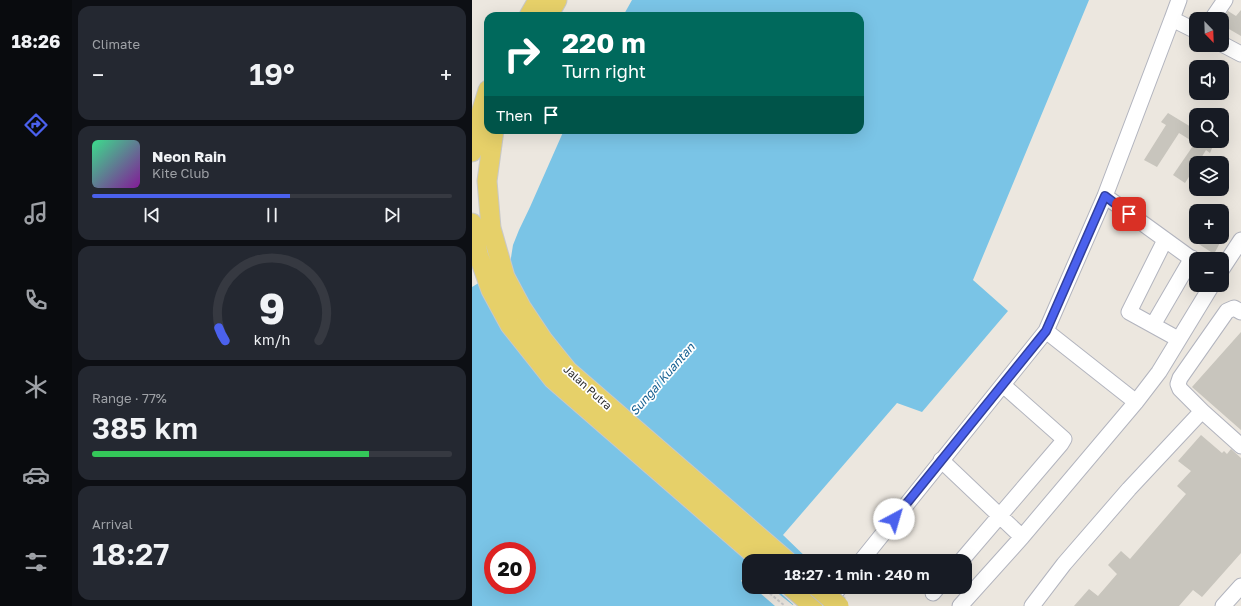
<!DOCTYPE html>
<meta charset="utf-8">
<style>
:root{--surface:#171b24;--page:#242831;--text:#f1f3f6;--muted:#9ea1a6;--line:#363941;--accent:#4b61ed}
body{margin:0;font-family:"Golos Text",sans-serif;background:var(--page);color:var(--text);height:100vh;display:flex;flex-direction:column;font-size:15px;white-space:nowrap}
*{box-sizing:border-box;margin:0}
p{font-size:13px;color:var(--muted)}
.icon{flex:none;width:22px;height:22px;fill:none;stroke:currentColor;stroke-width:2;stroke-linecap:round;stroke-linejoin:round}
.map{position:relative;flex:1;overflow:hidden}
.details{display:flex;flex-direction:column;gap:6px;padding:6px;background:#0d0f14;width:400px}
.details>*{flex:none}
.guide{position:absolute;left:12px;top:12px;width:380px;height:122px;border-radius:12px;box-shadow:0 4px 16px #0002;background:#00695c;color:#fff;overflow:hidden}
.needle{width:26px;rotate:157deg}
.controls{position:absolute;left:717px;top:12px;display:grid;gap:8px}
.controls a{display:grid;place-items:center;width:40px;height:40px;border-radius:8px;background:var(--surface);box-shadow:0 4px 16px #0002;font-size:20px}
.speed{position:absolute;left:12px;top:542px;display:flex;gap:8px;font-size:20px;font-weight:700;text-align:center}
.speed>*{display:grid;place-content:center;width:52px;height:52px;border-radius:50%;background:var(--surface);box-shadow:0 4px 16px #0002;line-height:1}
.speed .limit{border:6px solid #d22;background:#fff;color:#111}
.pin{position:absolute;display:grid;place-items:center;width:34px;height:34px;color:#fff;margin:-17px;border-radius:8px;box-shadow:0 2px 6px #0006}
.me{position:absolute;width:44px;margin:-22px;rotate:39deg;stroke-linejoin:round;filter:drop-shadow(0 0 3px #0008)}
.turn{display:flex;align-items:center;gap:14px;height:84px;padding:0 12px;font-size:18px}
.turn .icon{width:52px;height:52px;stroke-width:2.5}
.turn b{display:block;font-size:28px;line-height:34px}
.then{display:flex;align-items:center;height:38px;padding:0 12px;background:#0003;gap:8px;font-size:15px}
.big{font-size:30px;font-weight:600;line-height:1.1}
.details .tile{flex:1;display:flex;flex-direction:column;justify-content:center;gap:6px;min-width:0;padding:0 14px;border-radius:12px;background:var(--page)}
.details .dial{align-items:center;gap:0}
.dial svg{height:104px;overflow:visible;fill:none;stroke:var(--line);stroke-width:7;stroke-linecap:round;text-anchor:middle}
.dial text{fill:var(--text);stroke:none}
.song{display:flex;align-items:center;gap:12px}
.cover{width:48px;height:48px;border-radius:6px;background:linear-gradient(135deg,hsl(150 70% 55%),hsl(290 70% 35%))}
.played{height:4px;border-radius:2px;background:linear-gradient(90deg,var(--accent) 55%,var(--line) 55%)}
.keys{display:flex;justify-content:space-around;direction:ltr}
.heat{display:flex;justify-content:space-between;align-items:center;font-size:22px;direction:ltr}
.charge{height:6px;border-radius:3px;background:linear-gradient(90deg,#34c759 77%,var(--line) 0)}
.trip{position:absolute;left:270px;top:554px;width:230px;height:40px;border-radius:12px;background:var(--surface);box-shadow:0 4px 16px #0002;font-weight:600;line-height:40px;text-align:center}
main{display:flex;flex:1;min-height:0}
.tabs{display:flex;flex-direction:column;width:72px;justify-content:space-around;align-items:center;background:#090b0e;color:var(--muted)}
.tabs .icon{width:28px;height:28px}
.tabs .active{color:var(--accent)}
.tabs b{font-size:18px;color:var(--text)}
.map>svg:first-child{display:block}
</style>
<main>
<nav class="tabs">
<b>18:26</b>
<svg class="icon active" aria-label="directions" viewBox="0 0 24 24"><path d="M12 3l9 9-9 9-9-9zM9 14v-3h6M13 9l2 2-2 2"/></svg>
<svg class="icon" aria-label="music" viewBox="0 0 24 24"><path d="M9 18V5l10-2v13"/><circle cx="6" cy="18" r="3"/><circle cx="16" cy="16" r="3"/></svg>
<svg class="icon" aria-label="phone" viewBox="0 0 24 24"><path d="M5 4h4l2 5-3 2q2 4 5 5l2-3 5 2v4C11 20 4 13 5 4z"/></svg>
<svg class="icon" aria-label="climate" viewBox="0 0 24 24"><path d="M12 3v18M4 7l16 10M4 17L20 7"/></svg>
<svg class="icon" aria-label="car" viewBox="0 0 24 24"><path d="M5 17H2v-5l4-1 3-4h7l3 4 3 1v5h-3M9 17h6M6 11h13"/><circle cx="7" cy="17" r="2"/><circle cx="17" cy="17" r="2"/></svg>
<svg class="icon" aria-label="filters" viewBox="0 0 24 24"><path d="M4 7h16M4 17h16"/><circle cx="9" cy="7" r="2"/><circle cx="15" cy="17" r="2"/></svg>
</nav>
<section class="details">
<div class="tile"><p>Climate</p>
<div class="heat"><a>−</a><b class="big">19°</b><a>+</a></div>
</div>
<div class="tile">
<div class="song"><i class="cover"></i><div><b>Neon Rain</b><p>Kite Club</p></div></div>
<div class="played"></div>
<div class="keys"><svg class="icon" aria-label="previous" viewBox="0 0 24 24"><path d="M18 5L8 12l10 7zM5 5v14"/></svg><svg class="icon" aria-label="pause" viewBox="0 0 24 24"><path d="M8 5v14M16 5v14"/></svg><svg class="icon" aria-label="next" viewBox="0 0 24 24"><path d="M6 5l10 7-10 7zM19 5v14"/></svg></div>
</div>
<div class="tile dial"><svg viewBox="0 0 100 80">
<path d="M14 69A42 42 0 1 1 86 69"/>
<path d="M14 69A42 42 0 0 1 9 59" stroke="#4b61ed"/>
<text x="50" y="56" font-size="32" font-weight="700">9</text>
<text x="50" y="72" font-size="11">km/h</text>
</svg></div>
<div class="tile"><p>Range · 77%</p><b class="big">385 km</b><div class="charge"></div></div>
<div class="tile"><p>Arrival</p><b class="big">18:27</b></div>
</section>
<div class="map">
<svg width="769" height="606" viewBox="0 0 769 606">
<rect width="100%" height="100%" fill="#ece7df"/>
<path fill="#7ac4e6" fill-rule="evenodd" d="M 160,0 L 617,0 L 501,280 L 536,311 L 450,412 L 425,403 L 311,535 L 338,561 L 277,561 L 277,587 L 337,587 L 320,606 L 0,606 L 0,287 L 38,264 L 41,245 L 47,230 L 58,207 L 92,130 L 388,130 L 388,16 L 151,16 ZM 21,551 L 55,551 L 55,585 L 21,585 Z"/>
<path fill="#ece7df" d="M 277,570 L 277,586 L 276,586 L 269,581 Z
M 281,587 L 298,587 L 322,606 L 303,606 Z
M 302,587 L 339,587 L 323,606 Z"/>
<path fill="#c8c5bd" d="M 769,10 L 769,36 L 750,25 L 750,20 L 756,11 L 764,16 Z
M 696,113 L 724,130 L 724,141 L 743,141 L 738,153 L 734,150 L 726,163 L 724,163 L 724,166 L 713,183 L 701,175 L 723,143 L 707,133 L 685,167 L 672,160 L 694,125 L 689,122 Z
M 716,237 L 751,237 L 742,254 Z
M 769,332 L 769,430 L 720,387 Z
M 729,435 L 750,453 L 752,451 L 755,454 L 759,449 L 769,458 L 769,553 L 730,597 L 721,590 L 707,606 L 602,606 L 617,589 L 626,596 L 645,574 L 636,565 L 649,551 L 658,559 L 714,494 L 705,486 L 719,471 L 706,461 Z"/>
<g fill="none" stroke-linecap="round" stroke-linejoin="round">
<g stroke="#b2b4be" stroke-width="17">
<path id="minor" d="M 700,19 L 707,0
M 740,19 L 753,0
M 750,44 L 769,54
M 633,196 L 724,262
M 693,240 L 657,312 L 706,339
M 750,269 L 769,240
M 769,312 L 762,308 L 755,311 L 708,378 L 706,384 L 708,389 L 730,411 L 769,446
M 681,325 L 720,258
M 574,331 L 664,402
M 469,460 L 550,537
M 389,561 L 574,331 L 633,196 L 700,19 L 724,31
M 489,561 L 589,444 L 592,439 L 531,385
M 461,593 L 466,587
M 352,606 L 368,587
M 488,606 L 550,537 L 664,402 L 687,372 L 740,285
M 560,606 L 592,564 L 657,489 L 730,411
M 751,606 L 769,586"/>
</g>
<g stroke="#c8c8c8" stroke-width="21">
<path id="major" d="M 57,16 L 66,0
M 76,16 L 85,0
M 22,130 L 15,181 L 19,228 L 33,277 L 49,307 L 71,340 L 96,371 L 315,561
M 0,152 L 5,126 L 16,90
M 0,223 L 6,254 L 19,290 L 38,325 L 81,379 L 290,561
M 319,587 L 341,606"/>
</g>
<path stroke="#c8c8c8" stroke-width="2" stroke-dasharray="3 2" stroke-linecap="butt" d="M 290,587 L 313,606"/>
<use href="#minor" stroke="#fff" stroke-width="15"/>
<use href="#major" stroke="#e6d069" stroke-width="19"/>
<g stroke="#c8c8c8" stroke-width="21" stroke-linecap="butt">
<path id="major-bridge" d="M 345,587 L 367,606"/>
</g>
<use href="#major-bridge" stroke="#e6d069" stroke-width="19"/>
</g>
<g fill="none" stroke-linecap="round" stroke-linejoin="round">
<g stroke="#313f9a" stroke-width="10">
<path id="route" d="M 422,519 L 574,331 L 633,196 L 657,214"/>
</g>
<use href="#route" stroke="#4b61ed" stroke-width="7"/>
</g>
<g text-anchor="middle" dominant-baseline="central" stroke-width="3.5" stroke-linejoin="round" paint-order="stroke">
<g font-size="11" fill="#2b2b2b" stroke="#fff">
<text transform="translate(116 387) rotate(42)">Jalan Putra</text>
</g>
<g font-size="12" font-style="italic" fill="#186293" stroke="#fff">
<text transform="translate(190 379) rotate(-49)">Sungai Kuantan</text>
</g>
</g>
</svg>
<div class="controls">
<a><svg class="needle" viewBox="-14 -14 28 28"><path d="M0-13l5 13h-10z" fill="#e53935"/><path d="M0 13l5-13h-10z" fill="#9ea1a6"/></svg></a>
<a><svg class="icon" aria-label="sound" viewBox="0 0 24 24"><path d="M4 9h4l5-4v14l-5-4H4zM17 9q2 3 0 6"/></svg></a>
<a><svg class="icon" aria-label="search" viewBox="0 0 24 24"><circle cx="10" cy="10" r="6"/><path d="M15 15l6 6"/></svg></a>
<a><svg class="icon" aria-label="layers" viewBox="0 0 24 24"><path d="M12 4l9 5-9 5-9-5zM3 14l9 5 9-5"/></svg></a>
<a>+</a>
<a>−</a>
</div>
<div class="speed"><div class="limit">20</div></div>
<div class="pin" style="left:657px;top:214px;background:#d93025"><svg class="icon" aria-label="arrive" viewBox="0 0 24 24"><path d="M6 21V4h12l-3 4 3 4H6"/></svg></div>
<svg class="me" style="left:422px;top:519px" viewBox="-20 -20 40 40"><circle r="19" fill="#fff"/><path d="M0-13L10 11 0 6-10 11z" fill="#4b61ed"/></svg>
<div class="trip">18:27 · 1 min · 240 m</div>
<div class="guide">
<div class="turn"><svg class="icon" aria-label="right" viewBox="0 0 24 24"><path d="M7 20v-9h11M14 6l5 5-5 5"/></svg><div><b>220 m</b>Turn right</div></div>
<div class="then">Then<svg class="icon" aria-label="arrive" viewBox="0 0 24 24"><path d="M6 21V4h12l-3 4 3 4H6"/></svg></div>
</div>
</div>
</main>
